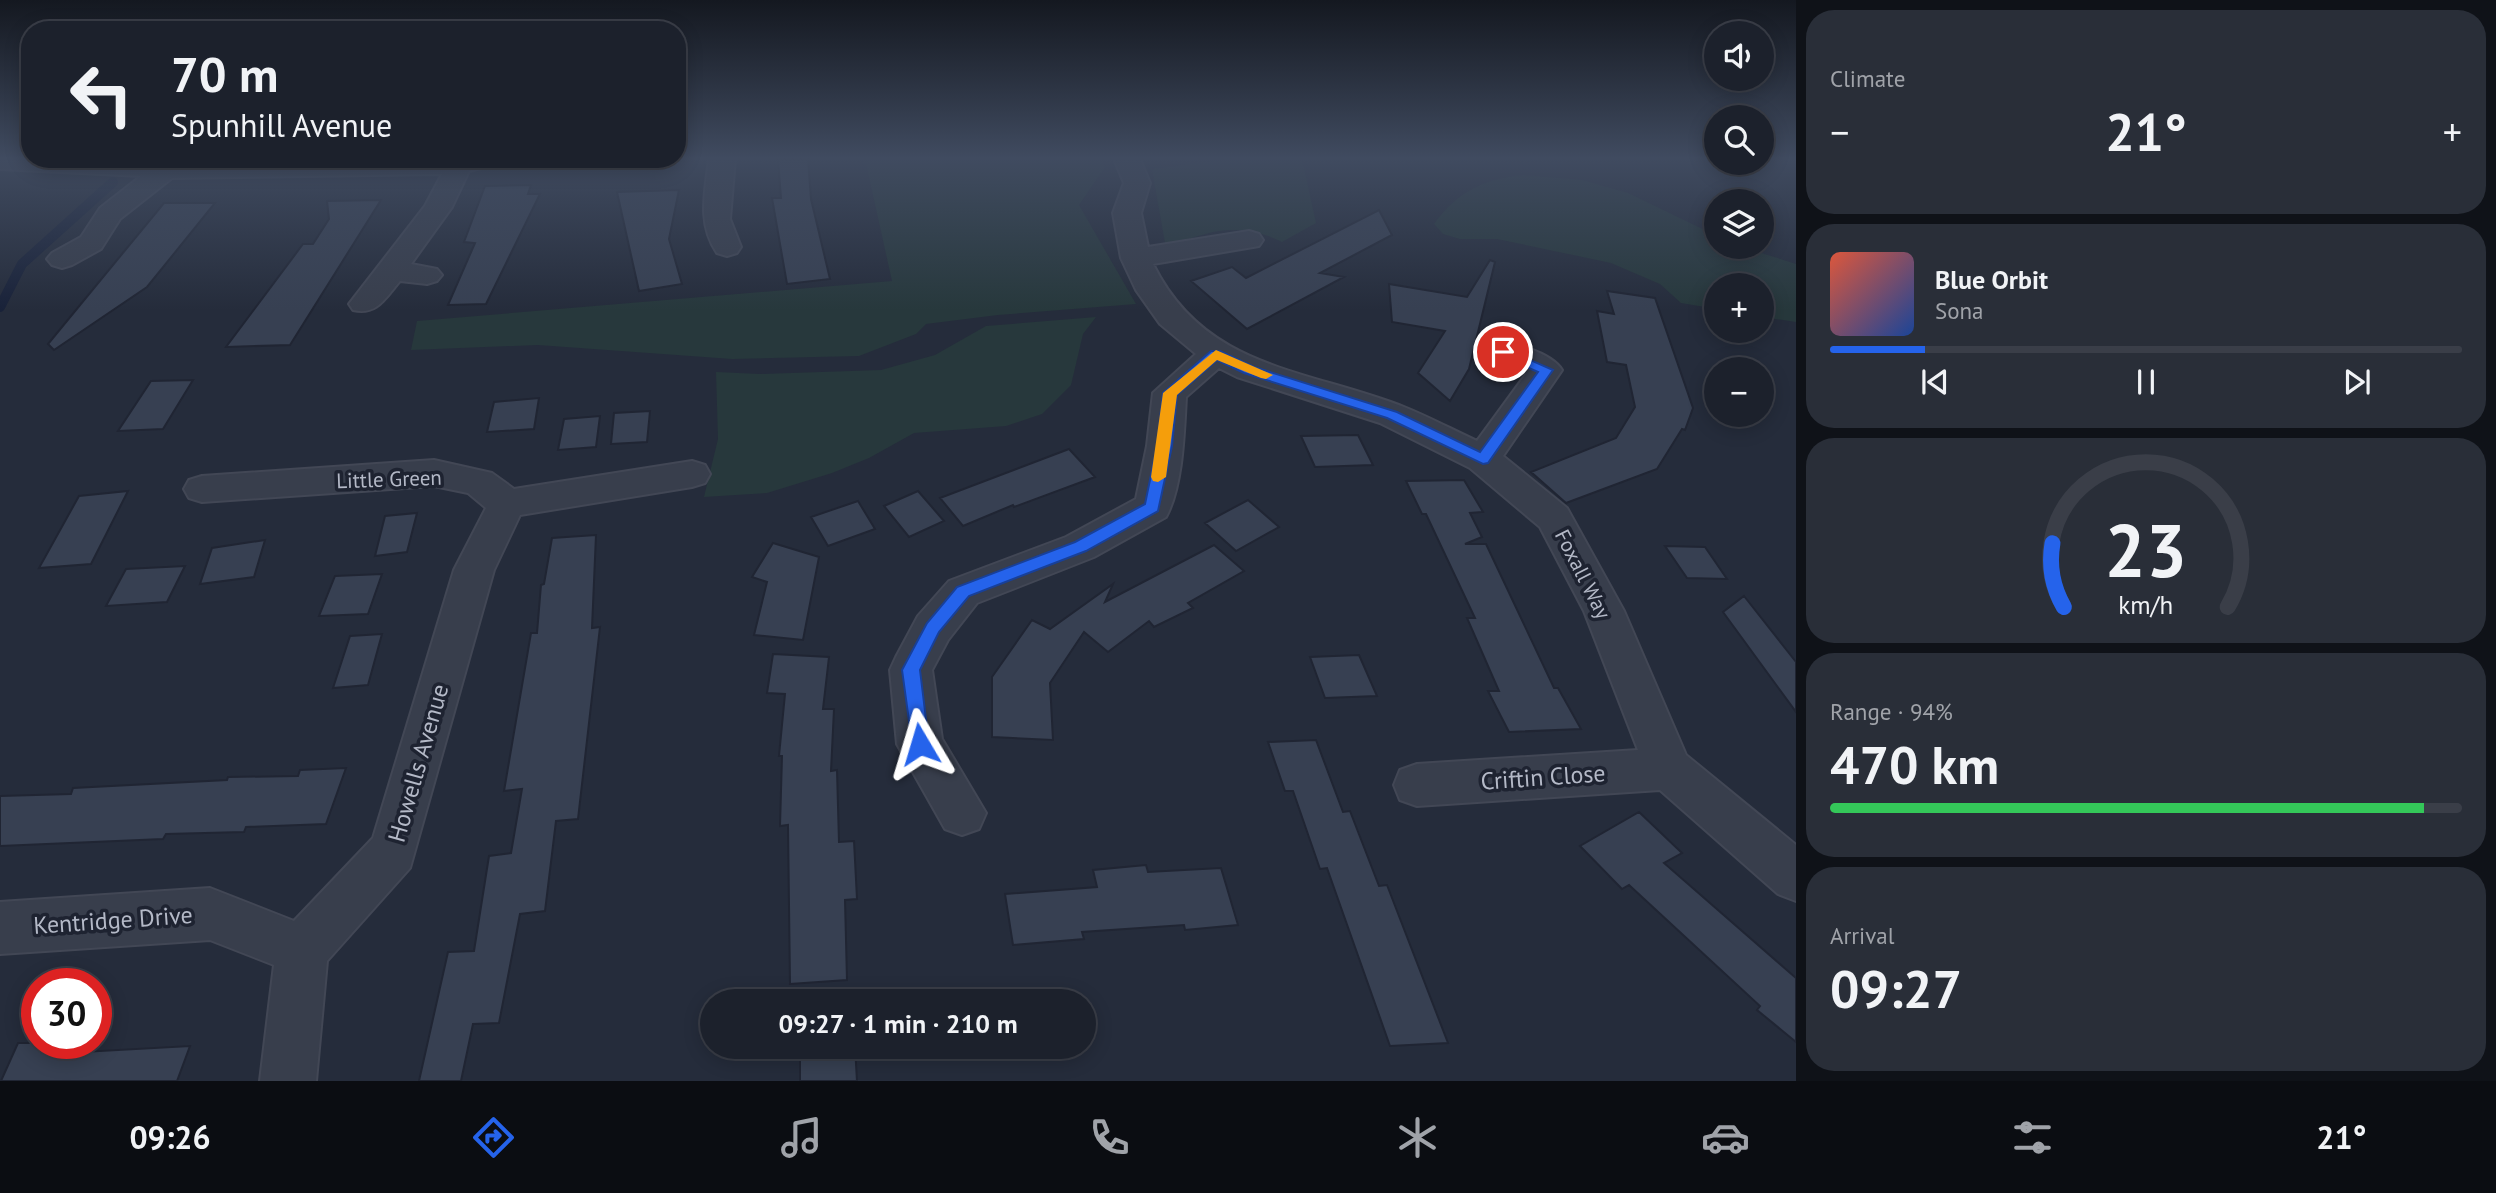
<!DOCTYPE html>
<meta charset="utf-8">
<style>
:root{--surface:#1c212c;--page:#292e38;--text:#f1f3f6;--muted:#a0a3a9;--line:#3a3e48;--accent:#2563eb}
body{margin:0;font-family:"PT Sans",sans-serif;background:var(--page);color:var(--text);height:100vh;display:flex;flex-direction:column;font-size:26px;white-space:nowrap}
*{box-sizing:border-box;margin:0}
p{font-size:23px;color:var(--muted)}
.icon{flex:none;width:38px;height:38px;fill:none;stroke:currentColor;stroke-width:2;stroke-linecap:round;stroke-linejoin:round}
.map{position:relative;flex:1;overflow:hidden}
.side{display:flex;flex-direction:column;gap:10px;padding:10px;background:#0f1218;width:700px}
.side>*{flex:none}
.top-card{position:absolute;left:21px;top:21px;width:665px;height:147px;border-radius:28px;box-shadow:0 4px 18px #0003,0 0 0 2px var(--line);background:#1c212c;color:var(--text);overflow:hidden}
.controls{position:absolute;left:1704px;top:21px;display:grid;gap:14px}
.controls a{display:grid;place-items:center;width:70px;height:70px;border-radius:50%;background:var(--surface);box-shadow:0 4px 18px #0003,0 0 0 2px var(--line);font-size:35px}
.speed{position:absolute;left:21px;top:968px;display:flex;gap:14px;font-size:35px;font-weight:700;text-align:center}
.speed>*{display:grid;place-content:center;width:91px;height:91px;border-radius:50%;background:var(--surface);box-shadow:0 4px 18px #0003,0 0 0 2px var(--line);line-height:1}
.speed .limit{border:10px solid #d22;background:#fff;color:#111}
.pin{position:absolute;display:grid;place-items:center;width:60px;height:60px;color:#fff;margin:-30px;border:4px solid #fff;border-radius:50%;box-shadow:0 2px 7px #0007}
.me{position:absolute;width:77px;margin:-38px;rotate:353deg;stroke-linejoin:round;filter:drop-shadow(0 0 5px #0008)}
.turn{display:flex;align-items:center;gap:24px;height:147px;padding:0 35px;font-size:32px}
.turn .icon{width:91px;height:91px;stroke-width:2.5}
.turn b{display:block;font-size:49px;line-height:60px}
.big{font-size:52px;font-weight:700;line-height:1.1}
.side .tile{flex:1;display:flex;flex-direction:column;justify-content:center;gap:10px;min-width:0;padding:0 24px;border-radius:28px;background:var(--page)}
.side .dial{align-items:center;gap:0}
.dial svg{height:182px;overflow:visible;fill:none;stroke:var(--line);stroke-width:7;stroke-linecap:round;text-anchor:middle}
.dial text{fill:var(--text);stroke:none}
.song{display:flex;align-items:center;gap:21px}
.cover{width:84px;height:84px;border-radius:10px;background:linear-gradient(135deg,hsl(10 70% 55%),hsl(220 70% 35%))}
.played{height:7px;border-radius:4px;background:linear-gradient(90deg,var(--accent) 15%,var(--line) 15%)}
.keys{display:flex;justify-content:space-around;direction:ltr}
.heat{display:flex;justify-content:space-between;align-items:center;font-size:38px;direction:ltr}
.charge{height:10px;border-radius:5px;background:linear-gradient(90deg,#34c759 94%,var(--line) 0)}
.trip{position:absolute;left:700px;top:989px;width:396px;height:70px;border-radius:35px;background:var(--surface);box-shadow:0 4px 18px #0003,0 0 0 2px var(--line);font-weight:700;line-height:70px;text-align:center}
.menu{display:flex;height:112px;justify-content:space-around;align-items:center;background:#0b0d12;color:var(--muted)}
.menu .icon{width:49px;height:49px}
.menu .active{color:var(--accent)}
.menu b{font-size:32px;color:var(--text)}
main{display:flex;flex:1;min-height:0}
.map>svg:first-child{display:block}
</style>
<main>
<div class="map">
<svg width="1796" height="1081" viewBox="0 0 1796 1081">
<rect width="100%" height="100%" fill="#252c3b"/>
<path fill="#27383c" d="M 865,159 L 1100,159 L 1105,167 L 1079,205 L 1136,304 L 998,315 L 926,324 L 916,334 L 859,356 L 732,359 L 538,345 L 411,350 L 417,321 L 892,281 Z
M 1230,159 L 1302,159 L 1316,223 L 1282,242 C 1263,232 1240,228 1219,231 C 1200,234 1185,242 1165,243 L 1152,169 Z
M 1523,175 L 1582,180 L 1628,193 L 1717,236 L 1717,247 L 1743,247 L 1796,264 L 1796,322 L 1762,317 L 1762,285 L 1717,285 L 1717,309 L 1681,303 L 1660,284 L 1611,263 L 1497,239 L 1460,239 L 1443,234 L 1434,224 C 1458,191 1484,179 1523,175 Z
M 1096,317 L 1083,334 L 1071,385 L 1042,414 L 1006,426 L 914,433 L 869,458 L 832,473 L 767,493 L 704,497 L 718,439 L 716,372 L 760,374 L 881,370 L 935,355 L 986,326 Z"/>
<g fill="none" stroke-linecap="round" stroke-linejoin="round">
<path stroke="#192239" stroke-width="10" d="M 0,307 L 22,264 L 113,182"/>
</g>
<path fill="#374052" stroke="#202533" stroke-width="2" d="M 778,159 L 808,159 L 811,199 L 830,279 L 787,284 L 772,198 L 781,198 Z
M 531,185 L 528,194 L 540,194 L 486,304 L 448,305 L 475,243 L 464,242 L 485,186 Z
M 679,190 L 669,239 L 682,284 L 639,291 L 617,192 Z
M 381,200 L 290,345 L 226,347 L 303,244 L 313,244 L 329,219 L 327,201 Z
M 164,203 L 215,203 L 147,287 L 54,350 L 48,344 Z
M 1379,210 L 1392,235 L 1320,273 L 1344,277 L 1247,329 L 1191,281 L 1232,267 L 1246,278 Z
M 1490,260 L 1495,262 L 1469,369 L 1450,401 L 1418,373 L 1445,331 L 1392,322 L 1389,284 L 1467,297 Z
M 1607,291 L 1655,298 L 1693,408 L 1685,430 L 1682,429 L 1657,469 L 1566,503 L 1531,472 L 1616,438 L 1635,407 L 1626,365 L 1607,362 L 1597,311 L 1614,314 Z
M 193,380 L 163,429 L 118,431 L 151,381 Z
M 539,398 L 534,429 L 487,432 L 494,402 Z
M 650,411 L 647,442 L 611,444 L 614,413 Z
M 600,416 L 596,447 L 558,450 L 564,419 Z
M 1358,435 L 1373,465 L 1315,467 L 1301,436 Z
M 1069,449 L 1095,477 L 1014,507 L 1013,505 L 963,526 L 940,498 Z
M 1464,480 L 1483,512 L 1470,513 L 1482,537 L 1465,544 L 1486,544 L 1554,688 L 1558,688 L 1581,729 L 1509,732 L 1488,691 L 1499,691 L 1467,618 L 1475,618 L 1426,514 L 1422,514 L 1406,481 Z
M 128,491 L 91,564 L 39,568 L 79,496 Z
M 918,491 L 944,521 L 909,537 L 884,506 Z
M 1248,500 L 1279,527 L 1236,551 L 1205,523 Z
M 858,501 L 875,529 L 828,546 L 811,517 Z
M 417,513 L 407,552 L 375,556 L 385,516 Z
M 596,535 L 592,628 L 600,627 L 578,819 L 556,821 L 545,911 L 520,914 L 499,1023 L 473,1024 L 461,1081 L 419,1081 L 448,952 L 474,951 L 489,856 L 511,853 L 522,789 L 504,791 L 531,633 L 537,633 L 541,585 L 544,584 L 552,538 Z
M 265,540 L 254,577 L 200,584 L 212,548 Z
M 773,543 L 819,557 L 803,640 L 754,635 L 767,582 L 752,577 Z
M 1214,545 L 1244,571 L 1188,603 L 1193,608 L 1154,627 L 1149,621 L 1108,652 L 1084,632 L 1050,683 L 1053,740 L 992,737 L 992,677 L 1032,620 L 1050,629 L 1113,584 L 1105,602 Z
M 1665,546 L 1705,547 L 1727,579 L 1687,578 Z
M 185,566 L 167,602 L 106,606 L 126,569 Z
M 382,574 L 368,614 L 319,616 L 335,576 Z
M 1744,596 L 1796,662 L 1796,712 L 1723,612 Z
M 382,634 L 368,685 L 333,688 L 350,636 Z
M 773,654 L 829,657 L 823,709 L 834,709 L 831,771 L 837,770 L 839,842 L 854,841 L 857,899 L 845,900 L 847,980 L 790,984 L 788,825 L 780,826 L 782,756 L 779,756 L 785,694 L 767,693 Z
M 1359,655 L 1377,696 L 1325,698 L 1310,657 Z
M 1316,740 L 1343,812 L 1350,811 L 1379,886 L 1387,885 L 1448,1043 L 1390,1046 L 1327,868 L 1320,869 L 1293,791 L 1285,791 L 1268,742 Z
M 346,768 L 326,824 L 246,827 L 244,832 L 166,834 L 163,839 L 0,846 L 0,796 L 71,794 L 73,788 L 227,780 L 228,777 L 298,776 L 300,770 Z
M 1639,812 L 1682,853 L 1664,863 L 1796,978 L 1796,1042 L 1757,1010 L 1760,1006 L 1629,885 L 1622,889 L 1580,846 Z
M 1146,865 L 1148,872 L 1221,868 L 1238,925 L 1185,930 L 1184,925 L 1082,932 L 1084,939 L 1013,945 L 1005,894 L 1097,887 L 1093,870 Z
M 18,1043 L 86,1043 L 83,1052 L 190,1046 L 177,1081 L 1,1081 Z
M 800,1046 L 855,1046 L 857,1081 L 800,1081 Z"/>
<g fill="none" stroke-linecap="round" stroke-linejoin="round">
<g stroke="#424755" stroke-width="4">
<path id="street" d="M 0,159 L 166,162 L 501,159 L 497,164 L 469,171 L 452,207 L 411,264 L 437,269 L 442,275 L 437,281 L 427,284 L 400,281 C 386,297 377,316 353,310 L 349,304 L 425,206 L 442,174 L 172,178 L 120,219 L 101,249 L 72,265 L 62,268 L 52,265 L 47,259 L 52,253 L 81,237 L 100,208 L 141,176 L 0,169 Z
M 709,159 L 735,159 L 730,219 L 741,247 L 737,253 L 727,256 L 717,253 C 697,224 705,192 709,159 Z
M 1114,159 L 1140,159 L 1150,183 L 1141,213 L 1148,247 L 1249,231 L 1259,234 L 1263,240 L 1259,246 L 1153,264 C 1205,370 1307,369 1404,407 C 1429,417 1453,430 1477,441 L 1526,374 L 1492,359 L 1487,352 L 1492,345 C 1511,340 1551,353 1562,370 L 1503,456 L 1567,508 L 1624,611 L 1686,755 L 1796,845 L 1796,901 L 1778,894 L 1660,790 L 1417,806 L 1400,800 L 1394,785 L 1400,770 L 1417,764 L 1638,750 L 1584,611 L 1540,527 L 1470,468 L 1380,423 L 1237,377 L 1219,368 L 1186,397 C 1184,432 1183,486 1166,517 L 1094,557 L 977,603 L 948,640 L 932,670 L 942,739 L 986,813 L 979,829 L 962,835 L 945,829 L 897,744 L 890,670 L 896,657 L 918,616 L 949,581 L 1066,537 L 1136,499 L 1147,446 L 1153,393 L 1196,354 L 1160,324 L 1136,290 L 1121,258 L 1113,213 L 1124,183 Z
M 434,460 L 492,473 L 514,489 L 692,461 L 705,465 L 710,474 L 705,483 L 692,487 L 520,515 L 494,570 L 410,868 L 327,961 L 316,1081 L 260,1081 L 274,965 L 210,940 L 0,954 L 0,902 L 210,888 L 294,921 L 373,838 L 454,570 L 486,508 L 468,493 L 434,486 L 202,502 L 189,498 L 184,489 L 189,480 L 202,476 Z"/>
</g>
<use href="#street" fill="#383e4c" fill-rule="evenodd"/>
</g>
<linearGradient id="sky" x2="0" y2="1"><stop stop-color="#141820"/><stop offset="0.51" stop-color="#404b60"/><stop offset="1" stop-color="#404b60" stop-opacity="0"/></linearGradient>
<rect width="1796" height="310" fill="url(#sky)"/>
<path fill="#2563eb" stroke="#184099" stroke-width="2" d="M 1503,348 L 1553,370 L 1488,463 L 1483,464 L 1387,418 L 1244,373 L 1217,360 L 1177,395 L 1172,446 L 1158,511 L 1086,551 L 969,596 L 939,632 L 920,670 L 929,744 L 927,750 L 920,752 L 913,750 L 902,670 L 927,623 L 957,587 L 1075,542 L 1145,504 L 1157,446 L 1163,393 L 1211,351 L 1220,351 L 1254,367 L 1397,412 L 1480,452 L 1538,372 L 1499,355 L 1497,352 Z"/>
<path fill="#f59e0b" d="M 1216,350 L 1273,375 L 1266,379 L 1261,378 L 1217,360 L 1177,395 L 1166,477 L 1158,482 L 1153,481 L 1151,477 L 1163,393 Z"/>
<g text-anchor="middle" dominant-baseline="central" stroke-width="7" stroke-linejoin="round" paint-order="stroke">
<g font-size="21" fill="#b4b9c7" stroke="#1e2331">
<text transform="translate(389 479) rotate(-2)">Little Green</text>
<text transform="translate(1583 574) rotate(63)">Foxall Way</text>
</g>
<g font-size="24" fill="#b4b9c7" stroke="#1e2331">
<text transform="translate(418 763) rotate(-74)">Howells Avenue</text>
<text transform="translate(1543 777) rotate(-4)">Criftin Close</text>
<text transform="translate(113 920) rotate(-4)">Kentridge Drive</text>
</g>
</g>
</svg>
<div class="controls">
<a><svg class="icon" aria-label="sound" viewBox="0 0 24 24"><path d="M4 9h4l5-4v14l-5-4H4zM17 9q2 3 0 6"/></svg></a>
<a><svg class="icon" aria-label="search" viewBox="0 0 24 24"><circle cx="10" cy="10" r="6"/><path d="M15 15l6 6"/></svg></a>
<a><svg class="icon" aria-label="layers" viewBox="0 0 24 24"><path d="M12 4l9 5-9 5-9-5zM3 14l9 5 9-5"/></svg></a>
<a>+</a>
<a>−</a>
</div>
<div class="speed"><div class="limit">30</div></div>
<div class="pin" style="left:1503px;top:352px;background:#d93025"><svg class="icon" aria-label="arrive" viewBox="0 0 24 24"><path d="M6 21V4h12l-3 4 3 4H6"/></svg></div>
<svg class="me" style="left:920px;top:744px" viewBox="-20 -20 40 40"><path d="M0-17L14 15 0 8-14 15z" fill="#2563eb" stroke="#fff" stroke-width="4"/></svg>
<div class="trip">09:27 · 1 min · 210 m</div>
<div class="top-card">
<div class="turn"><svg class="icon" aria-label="left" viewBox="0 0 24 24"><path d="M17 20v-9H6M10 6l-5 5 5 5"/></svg><div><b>70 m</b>Spunhill Avenue</div></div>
</div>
</div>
<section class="side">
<div class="tile"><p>Climate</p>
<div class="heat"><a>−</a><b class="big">21°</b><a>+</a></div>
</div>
<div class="tile">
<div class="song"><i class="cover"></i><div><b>Blue Orbit</b><p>Sona</p></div></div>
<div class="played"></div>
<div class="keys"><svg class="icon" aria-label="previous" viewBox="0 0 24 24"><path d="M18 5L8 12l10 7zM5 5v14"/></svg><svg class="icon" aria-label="pause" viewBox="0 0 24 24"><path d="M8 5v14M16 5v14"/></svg><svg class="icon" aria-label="next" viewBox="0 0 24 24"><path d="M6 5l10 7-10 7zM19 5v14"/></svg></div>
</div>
<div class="tile dial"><svg viewBox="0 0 100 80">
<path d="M14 69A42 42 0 1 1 86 69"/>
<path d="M14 69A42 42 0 0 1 9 41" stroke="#2563eb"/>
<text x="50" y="56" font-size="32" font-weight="700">23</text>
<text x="50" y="72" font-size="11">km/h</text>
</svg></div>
<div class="tile"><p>Range · 94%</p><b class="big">470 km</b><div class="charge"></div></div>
<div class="tile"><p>Arrival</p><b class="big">09:27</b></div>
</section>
</main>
<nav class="menu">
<b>09:26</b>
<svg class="icon active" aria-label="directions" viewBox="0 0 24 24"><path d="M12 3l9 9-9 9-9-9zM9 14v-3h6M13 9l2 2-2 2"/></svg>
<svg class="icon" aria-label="music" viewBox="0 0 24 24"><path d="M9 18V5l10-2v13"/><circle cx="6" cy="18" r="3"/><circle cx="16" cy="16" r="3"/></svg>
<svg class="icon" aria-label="phone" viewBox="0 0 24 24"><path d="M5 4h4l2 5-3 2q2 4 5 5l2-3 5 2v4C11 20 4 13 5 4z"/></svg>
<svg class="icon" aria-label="climate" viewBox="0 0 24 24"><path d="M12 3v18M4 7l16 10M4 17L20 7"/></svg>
<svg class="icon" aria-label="car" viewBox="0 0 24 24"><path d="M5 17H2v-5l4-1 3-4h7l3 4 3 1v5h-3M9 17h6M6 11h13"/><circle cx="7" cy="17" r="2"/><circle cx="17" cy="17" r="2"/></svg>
<svg class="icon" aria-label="filters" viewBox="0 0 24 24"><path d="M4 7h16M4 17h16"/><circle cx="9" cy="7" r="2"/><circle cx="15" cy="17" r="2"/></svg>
<b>21°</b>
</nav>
